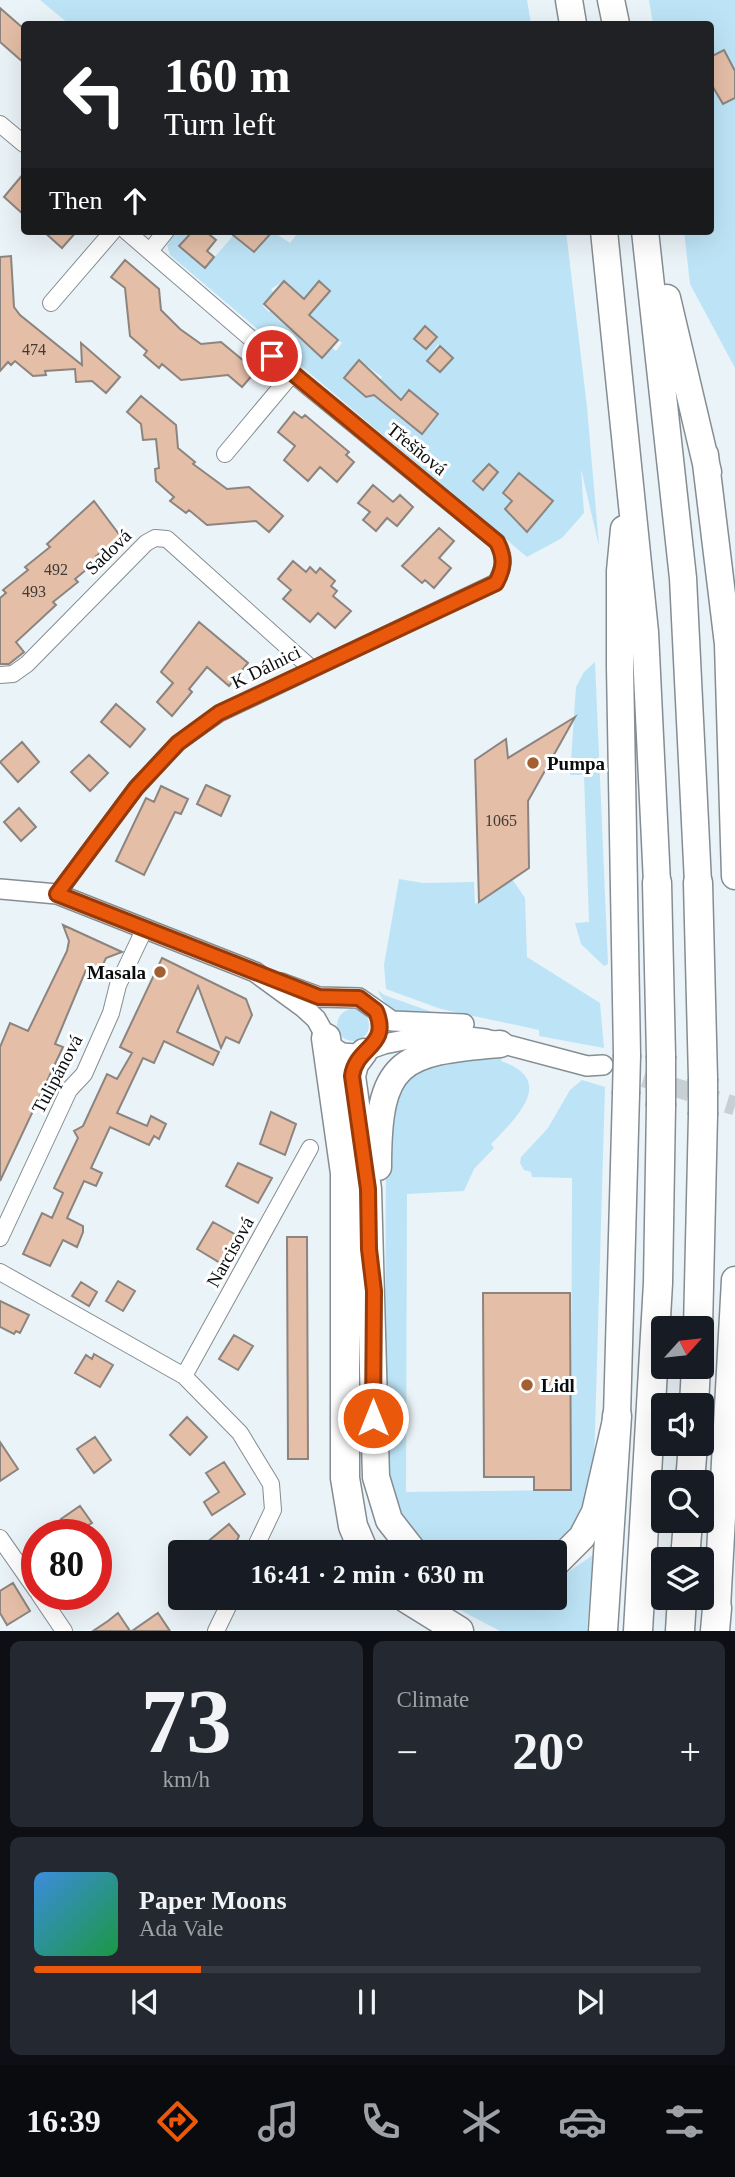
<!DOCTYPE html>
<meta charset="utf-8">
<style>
:root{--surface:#171b24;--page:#242831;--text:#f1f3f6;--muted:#9ea1a6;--line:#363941;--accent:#ea580c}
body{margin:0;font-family:Georgia,serif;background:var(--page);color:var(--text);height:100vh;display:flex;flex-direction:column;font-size:26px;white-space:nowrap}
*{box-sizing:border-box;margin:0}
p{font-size:23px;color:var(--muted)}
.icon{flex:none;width:38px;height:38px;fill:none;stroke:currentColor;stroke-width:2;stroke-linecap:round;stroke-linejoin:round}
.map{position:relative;height:1631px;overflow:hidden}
.side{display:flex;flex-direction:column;gap:10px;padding:10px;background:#0d0f14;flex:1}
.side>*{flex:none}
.banner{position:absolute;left:21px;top:21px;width:693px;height:214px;border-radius:7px;box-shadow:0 7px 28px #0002;background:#202124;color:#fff;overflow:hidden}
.needle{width:46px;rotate:63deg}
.controls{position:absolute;left:651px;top:1316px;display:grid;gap:14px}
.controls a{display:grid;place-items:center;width:63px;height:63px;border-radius:7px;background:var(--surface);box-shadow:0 7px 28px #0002;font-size:35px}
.speed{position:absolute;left:21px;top:1519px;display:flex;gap:14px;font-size:35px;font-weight:700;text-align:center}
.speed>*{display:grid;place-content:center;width:91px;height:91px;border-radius:50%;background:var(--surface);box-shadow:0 7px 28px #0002;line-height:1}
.speed .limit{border:10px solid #d22;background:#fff;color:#111}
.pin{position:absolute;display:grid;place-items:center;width:60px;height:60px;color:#fff;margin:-30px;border:4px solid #fff;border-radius:50%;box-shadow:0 2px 7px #0007}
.me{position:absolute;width:77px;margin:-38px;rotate:0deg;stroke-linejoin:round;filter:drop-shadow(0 0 5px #0008)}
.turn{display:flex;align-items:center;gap:24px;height:147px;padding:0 28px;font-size:32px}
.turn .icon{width:91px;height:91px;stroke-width:2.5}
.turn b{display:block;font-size:49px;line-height:60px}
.then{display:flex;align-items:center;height:66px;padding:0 28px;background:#0003;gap:14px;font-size:26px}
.big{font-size:52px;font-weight:700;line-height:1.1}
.side .card{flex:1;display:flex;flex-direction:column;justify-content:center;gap:10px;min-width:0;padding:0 24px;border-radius:10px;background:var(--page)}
.side .dial{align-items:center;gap:0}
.dial b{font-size:91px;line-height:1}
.song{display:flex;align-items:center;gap:21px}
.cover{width:84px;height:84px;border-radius:10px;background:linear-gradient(135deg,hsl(210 70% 55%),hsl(140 70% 35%))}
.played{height:7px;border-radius:4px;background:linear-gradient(90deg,var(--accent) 25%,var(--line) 25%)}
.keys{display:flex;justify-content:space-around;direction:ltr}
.heat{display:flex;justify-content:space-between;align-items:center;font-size:38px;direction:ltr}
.side .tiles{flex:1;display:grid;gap:10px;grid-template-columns:1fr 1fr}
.card:last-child{grid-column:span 2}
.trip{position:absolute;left:168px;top:1540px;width:399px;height:70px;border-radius:7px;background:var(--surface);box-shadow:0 7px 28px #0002;font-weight:700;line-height:70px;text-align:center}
.menu{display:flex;height:112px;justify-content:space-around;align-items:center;background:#090b0e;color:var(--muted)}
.menu .icon{width:49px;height:49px}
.menu .selected{color:var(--accent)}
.menu b{font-size:32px;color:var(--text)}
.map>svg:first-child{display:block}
</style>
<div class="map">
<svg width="735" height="1631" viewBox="0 0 735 1631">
<rect width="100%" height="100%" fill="#eaf3f8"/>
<path fill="#bde4f6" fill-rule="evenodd" d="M 40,0 L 527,0 L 531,24 L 69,24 Z
M 649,0 L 735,0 L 735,368 L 690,284 L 684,231 L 710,231 L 710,24 L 653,24 Z
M 175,231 L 193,231 L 180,246 L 205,268 L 233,236 L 228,231 L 240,231 L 235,237 L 254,252 L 272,231 L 290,243 L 299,231 L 566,231 L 587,407 L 599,546 L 581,469 L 584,513 L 562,538 L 527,557 L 170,255 L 167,245 ZM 284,281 L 291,287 L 269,312 L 263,306 L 274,293 L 271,289 ZM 319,324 L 342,343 L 336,351 L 331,347 L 322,358 L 304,342 ZM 438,344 L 453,358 L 440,372 L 427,361 ZM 359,360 L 382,377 L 379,382 L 382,385 L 373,396 L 369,394 L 366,397 L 344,379 ZM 409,390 L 438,414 L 422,434 L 393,410 ZM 521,474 L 553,501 L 527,532 L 505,509 L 512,501 L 506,496 Z
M 595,662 L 608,964 L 604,966 L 581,944 L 575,923 L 589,922 L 584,775 L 570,775 L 576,687 L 584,672 Z
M 399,879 L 423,883 L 474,882 L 475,904 L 512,879 L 525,898 L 527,957 L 600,1003 L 604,1048 L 539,1036 L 539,1030 L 441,1009 L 386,989 L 384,965 Z
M 378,990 L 384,995 L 449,1018 C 422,1016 388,1020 378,990 Z
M337 1025a16 16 0 1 1 32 0a16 16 0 1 1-32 0Z
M 502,1057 L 501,1061 C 558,1080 515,1119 491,1144 L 494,1148 L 474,1169 L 464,1191 L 407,1194 L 406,1492 L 571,1490 L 572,1178 L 532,1177 L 531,1172 L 524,1170 L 520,1163 L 521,1157 L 548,1128 L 570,1090 L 582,1080 L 605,1087 L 594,1465 L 587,1494 L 573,1524 L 577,1528 L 555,1552 L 427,1552 L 408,1534 L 389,1485 L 385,1421 L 386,1140 L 390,1101 L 422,1064 Z
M 593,1555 L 587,1631 L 500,1631 L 437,1598 L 492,1602 L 555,1598 L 555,1581 Z"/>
<path fill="#e4bea7" stroke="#8c847f" stroke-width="2" d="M 0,8 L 24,29 L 24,63 L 0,42 Z
M 724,50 L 735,71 L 735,98 L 723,104 L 710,82 L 710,57 Z
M 24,173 L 24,215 L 4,197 Z
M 43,231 L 77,231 L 62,248 Z
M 193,231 L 205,231 L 216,240 L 207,251 L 214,257 L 205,268 L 179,246 Z
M 228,231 L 273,231 L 254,252 Z
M 11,256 L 14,307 L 20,315 L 82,365 L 81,343 L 120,377 L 106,393 L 92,381 L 76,382 L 75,369 L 45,371 L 46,375 L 33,376 L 15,361 L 11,365 L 8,362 L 0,371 L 0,257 Z
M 125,260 L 159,289 L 161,310 L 180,329 L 201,344 L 221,342 L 256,371 L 242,387 L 228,375 L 181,380 L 162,364 L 159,368 L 144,355 L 147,351 L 130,336 L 125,288 L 111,277 Z
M 284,281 L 304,299 L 319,281 L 330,291 L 309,315 L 338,340 L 322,358 L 264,304 Z
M 425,326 L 437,337 L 426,349 L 414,339 Z
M 440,346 L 453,358 L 440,372 L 427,361 Z
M 359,360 L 401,400 L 409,390 L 438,414 L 422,434 L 374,395 L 366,397 L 344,378 Z
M 141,396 L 176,425 L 178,448 L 195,462 L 193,464 L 227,489 L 249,487 L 283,516 L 269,532 L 256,521 L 207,525 L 189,510 L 186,513 L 170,501 L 174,497 L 156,481 L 155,469 L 159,468 L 156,439 L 143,440 L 141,424 L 127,412 Z
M 294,412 L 302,418 L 305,415 L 349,452 L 346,455 L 354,462 L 337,482 L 320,467 L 308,481 L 284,460 L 295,446 L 278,432 Z
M 489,464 L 498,472 L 483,490 L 473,481 Z
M 519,473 L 553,501 L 527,532 L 505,509 L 512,501 L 503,493 Z
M 373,485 L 393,502 L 400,495 L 413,507 L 397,526 L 387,518 L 376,531 L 363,520 L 370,512 L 358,503 Z
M 94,501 L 121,537 L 96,556 L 99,559 L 75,579 L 78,582 L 53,602 L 56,605 L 16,642 L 24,652 L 9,664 L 0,664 L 0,598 L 6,593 L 3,590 L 28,570 L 25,567 L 50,547 L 47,544 Z
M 439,528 L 454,541 L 439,558 L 451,568 L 434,588 L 425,580 L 422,583 L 402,566 Z
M 293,561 L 306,572 L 310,567 L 316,573 L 320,568 L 335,581 L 331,586 L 337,591 L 333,596 L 351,611 L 335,628 L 318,613 L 310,622 L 283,599 L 291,590 L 278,579 Z
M 199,622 L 248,663 L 229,686 L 207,667 L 189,689 L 192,692 L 172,716 L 157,702 L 173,683 L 161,672 Z
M 116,704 L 145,729 L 130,747 L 101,722 Z
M 575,717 L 528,801 L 529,868 L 479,902 L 475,760 L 506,739 L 508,758 Z
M 22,742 L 39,762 L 18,782 L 0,762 Z
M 89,755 L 108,773 L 90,791 L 71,772 Z
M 206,785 L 230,796 L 221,816 L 197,804 Z
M 161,786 L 188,799 L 181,814 L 175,812 L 144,875 L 116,861 L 146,798 L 154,802 Z
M 19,808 L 36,827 L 21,841 L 4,822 Z
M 63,925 L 122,952 L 106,958 L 100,971 L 88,965 L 55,1044 L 63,1047 L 0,1181 L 0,1047 L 10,1023 L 28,1031 L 67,951 L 69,941 Z
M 162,958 L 246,999 L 252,1015 L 239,1043 L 226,1037 L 221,1048 L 198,986 L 177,1032 L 219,1052 L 213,1065 L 164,1041 L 154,1063 L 143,1058 L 117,1113 L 147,1126 L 151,1116 L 166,1124 L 159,1139 L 154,1136 L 149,1145 L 110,1127 L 91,1168 L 102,1173 L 96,1186 L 84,1181 L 67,1218 L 83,1226 L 83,1232 L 77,1247 L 63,1240 L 50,1266 L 23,1254 L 42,1213 L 52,1218 L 63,1193 L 54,1188 L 78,1138 L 74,1131 L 83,1126 L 107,1074 L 117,1079 L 132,1053 L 120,1047 Z
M 271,1112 L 296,1124 L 285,1155 L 260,1144 Z
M 238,1163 L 272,1178 L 258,1203 L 226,1186 Z
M 213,1222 L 238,1236 L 222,1264 L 197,1249 Z
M 287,1237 L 307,1237 L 308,1459 L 288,1459 Z
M 118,1281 L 135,1291 L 123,1311 L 106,1301 Z
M 81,1282 L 97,1292 L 89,1306 L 72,1296 Z
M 483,1293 L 570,1293 L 571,1490 L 534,1490 L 534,1477 L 484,1477 Z
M 0,1301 L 29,1315 L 20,1333 L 16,1331 L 14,1334 L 0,1327 Z
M 234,1335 L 253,1346 L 238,1370 L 219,1359 Z
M 94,1354 L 113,1365 L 100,1387 L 75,1373 L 86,1355 L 92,1359 Z
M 187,1417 L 207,1437 L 190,1455 L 170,1435 Z
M 95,1437 L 111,1460 L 94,1473 L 77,1449 Z
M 0,1442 L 18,1469 L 0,1481 Z
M 224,1462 L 245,1494 L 212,1515 L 204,1502 L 219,1492 L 206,1473 Z
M 80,1506 L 92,1523 L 71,1535 L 61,1519 Z
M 229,1524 L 239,1536 L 232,1552 L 211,1552 L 205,1544 Z
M 13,1583 L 30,1611 L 7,1625 L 0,1613 L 0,1591 Z
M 118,1613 L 130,1631 L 93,1631 L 108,1621 Z
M 158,1613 L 170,1631 L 132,1631 Z"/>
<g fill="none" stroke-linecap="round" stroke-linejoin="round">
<path stroke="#c8d0d5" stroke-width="19" stroke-dasharray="19 10" stroke-linecap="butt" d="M 616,1069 L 735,1106"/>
<g stroke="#858d92" stroke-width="18">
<path id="minor" d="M 0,124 L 24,144
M 150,251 L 166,231
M 51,303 L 113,231
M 225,454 L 292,374
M 0,675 L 13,674 L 27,664 L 146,543 L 155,538 L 167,539 L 312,669
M 57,894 L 136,788 L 178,743 L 219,714 L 496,582 C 504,567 506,558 497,542 L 292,374 L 126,231
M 0,1238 L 69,1090 L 84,1074 L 111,1013 L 118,985 L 145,928
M 0,1272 L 184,1376 L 240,1433 L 271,1484 L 273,1510 L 253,1552
M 184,1376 L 310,1148
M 0,1538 L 37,1591
M 39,1594 L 64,1631
M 216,1631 L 232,1598"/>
</g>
<g stroke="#858d92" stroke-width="22">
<path id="tertiary" d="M 0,889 L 57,894 L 255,972 L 303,1007 L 316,1019 L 331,1046 L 342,1053 L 356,1054 L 384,1044 L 414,1038 L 460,1036 L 485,1039 L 587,1066 L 603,1065
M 281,983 L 319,997 L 359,998 L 392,1021 L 464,1024"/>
</g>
<g stroke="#858d92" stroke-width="29">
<path id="trunk" d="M 569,0 L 573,24
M 611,0 L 616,24
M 604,231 L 645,632 L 657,883
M 645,231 L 683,578 L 698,883
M 667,298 L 708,472
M 705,455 L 728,644 L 735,876
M 624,529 L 620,571 L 620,667 L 627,1055
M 364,1052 L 355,1064 L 352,1076 L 368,1189 L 376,1477 L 389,1520 L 414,1552
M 378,1167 C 378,1061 399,1052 500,1044
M 555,1564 L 582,1537 L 595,1512 L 617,1416 L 626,1094
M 717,1608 L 735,1280"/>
</g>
<g stroke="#858d92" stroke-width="31">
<path id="motorway" d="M 657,883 L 661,1056
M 698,883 L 703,1079
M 326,1038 L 345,1173 L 345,1478 L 353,1526 L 364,1552
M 698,1328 L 703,1115
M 694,1405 L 696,1367
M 690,1482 L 693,1444
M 685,1559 L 688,1521
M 406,1598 L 459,1631
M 603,1631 L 617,1416
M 638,1631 L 658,1283 L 661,1106
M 680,1631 L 682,1598
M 715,1631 L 717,1608"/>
</g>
<use href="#minor" stroke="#fff" stroke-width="16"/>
<use href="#tertiary" stroke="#fff" stroke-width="19"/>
<use href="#trunk" stroke="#fff" stroke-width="26"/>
<use href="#motorway" stroke="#fff" stroke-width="28"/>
<g stroke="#858d92" stroke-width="29" stroke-linecap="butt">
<path id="trunk-bridge" d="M 626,1094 L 627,1055"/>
</g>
<g stroke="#858d92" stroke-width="31" stroke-linecap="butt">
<path id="motorway-bridge" d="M 661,1106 L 661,1056
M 703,1115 L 703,1079"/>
</g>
<use href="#trunk-bridge" stroke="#fff" stroke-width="26"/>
<use href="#motorway-bridge" stroke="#fff" stroke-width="28"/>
</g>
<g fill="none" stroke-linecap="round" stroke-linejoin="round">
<g stroke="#983908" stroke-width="18">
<path id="route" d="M 272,356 L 497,542 C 505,558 504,568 496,583 L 219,713 L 178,743 L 136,788 L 57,894 L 319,997 L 359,998 L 376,1011 C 391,1047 356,1046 352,1076 L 368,1189 L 369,1249 L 374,1291 L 373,1418"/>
</g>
<use href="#route" stroke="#ea580c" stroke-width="12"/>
</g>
<g fill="#a45f31" stroke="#fff" stroke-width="2.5">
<circle cx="533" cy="763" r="7"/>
<circle cx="160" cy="972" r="7"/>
<circle cx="527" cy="1385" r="7"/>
</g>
<g text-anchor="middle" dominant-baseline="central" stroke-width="6" stroke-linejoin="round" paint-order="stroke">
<g font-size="16" fill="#403935">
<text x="34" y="349">474</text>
<text x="56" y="569">492</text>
<text x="34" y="591">493</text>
<text x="501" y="820">1065</text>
</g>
<g font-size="19" fill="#0a0d0f" stroke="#fff">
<text transform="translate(417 449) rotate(39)">Třešňová</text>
<text transform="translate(108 552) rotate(-44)">Sadová</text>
<text transform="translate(266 667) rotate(-26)">K Dálnici</text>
<text transform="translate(57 1074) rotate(-62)">Tulipánová</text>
<text transform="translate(230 1252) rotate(-61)">Narcisová</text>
</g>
<g font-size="19" font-weight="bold" fill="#0a0d0f" stroke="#fff" text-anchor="start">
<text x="547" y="763">Pumpa</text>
<text x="146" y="972" text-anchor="end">Masala</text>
<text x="541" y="1385">Lidl</text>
</g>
</g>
</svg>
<div class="controls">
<a><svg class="needle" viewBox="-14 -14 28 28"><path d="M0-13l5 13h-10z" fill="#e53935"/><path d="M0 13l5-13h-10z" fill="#9ea1a6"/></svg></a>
<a><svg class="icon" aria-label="sound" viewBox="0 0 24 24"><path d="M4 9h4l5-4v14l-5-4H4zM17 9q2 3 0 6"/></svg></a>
<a><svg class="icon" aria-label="search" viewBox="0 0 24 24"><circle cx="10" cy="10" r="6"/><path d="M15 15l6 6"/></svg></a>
<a><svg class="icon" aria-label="layers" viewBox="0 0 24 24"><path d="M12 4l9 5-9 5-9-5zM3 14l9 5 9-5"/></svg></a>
</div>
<div class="speed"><div class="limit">80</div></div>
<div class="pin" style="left:272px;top:356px;background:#d93025"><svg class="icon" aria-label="arrive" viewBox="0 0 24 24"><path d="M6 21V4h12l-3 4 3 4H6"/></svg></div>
<svg class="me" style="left:373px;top:1418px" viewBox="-20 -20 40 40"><circle r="17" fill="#ea580c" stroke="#fff" stroke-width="3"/><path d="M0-11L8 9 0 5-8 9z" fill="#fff"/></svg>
<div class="trip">16:41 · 2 min · 630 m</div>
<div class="banner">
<div class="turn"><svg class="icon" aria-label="left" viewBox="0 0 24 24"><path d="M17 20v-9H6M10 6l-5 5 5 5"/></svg><div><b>160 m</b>Turn left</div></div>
<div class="then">Then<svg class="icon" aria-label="ahead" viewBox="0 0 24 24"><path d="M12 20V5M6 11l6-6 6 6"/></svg></div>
</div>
</div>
<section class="side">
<div class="tiles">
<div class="card dial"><b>73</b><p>km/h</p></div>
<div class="card"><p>Climate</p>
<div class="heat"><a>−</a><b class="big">20°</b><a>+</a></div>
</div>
<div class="card">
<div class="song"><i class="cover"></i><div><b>Paper Moons</b><p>Ada Vale</p></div></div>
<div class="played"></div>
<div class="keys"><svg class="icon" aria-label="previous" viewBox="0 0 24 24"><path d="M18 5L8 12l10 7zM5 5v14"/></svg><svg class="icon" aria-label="pause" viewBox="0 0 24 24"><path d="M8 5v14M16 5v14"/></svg><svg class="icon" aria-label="next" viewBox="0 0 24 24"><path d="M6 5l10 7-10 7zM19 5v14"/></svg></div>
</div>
</div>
</section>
<nav class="menu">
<b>16:39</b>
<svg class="icon selected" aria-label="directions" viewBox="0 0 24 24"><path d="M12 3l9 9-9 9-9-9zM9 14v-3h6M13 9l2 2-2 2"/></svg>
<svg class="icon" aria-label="music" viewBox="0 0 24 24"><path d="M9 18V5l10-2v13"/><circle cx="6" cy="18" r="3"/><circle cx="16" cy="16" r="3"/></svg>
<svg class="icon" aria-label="phone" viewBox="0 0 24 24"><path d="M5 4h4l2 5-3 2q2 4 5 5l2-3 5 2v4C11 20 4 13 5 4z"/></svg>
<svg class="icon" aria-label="climate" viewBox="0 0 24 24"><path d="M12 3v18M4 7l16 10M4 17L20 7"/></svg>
<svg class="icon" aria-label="car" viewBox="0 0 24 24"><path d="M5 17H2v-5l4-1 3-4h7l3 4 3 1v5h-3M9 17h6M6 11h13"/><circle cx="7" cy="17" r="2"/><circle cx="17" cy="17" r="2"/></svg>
<svg class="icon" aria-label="filters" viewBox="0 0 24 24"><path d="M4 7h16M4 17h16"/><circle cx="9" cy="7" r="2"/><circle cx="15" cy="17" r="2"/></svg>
</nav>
